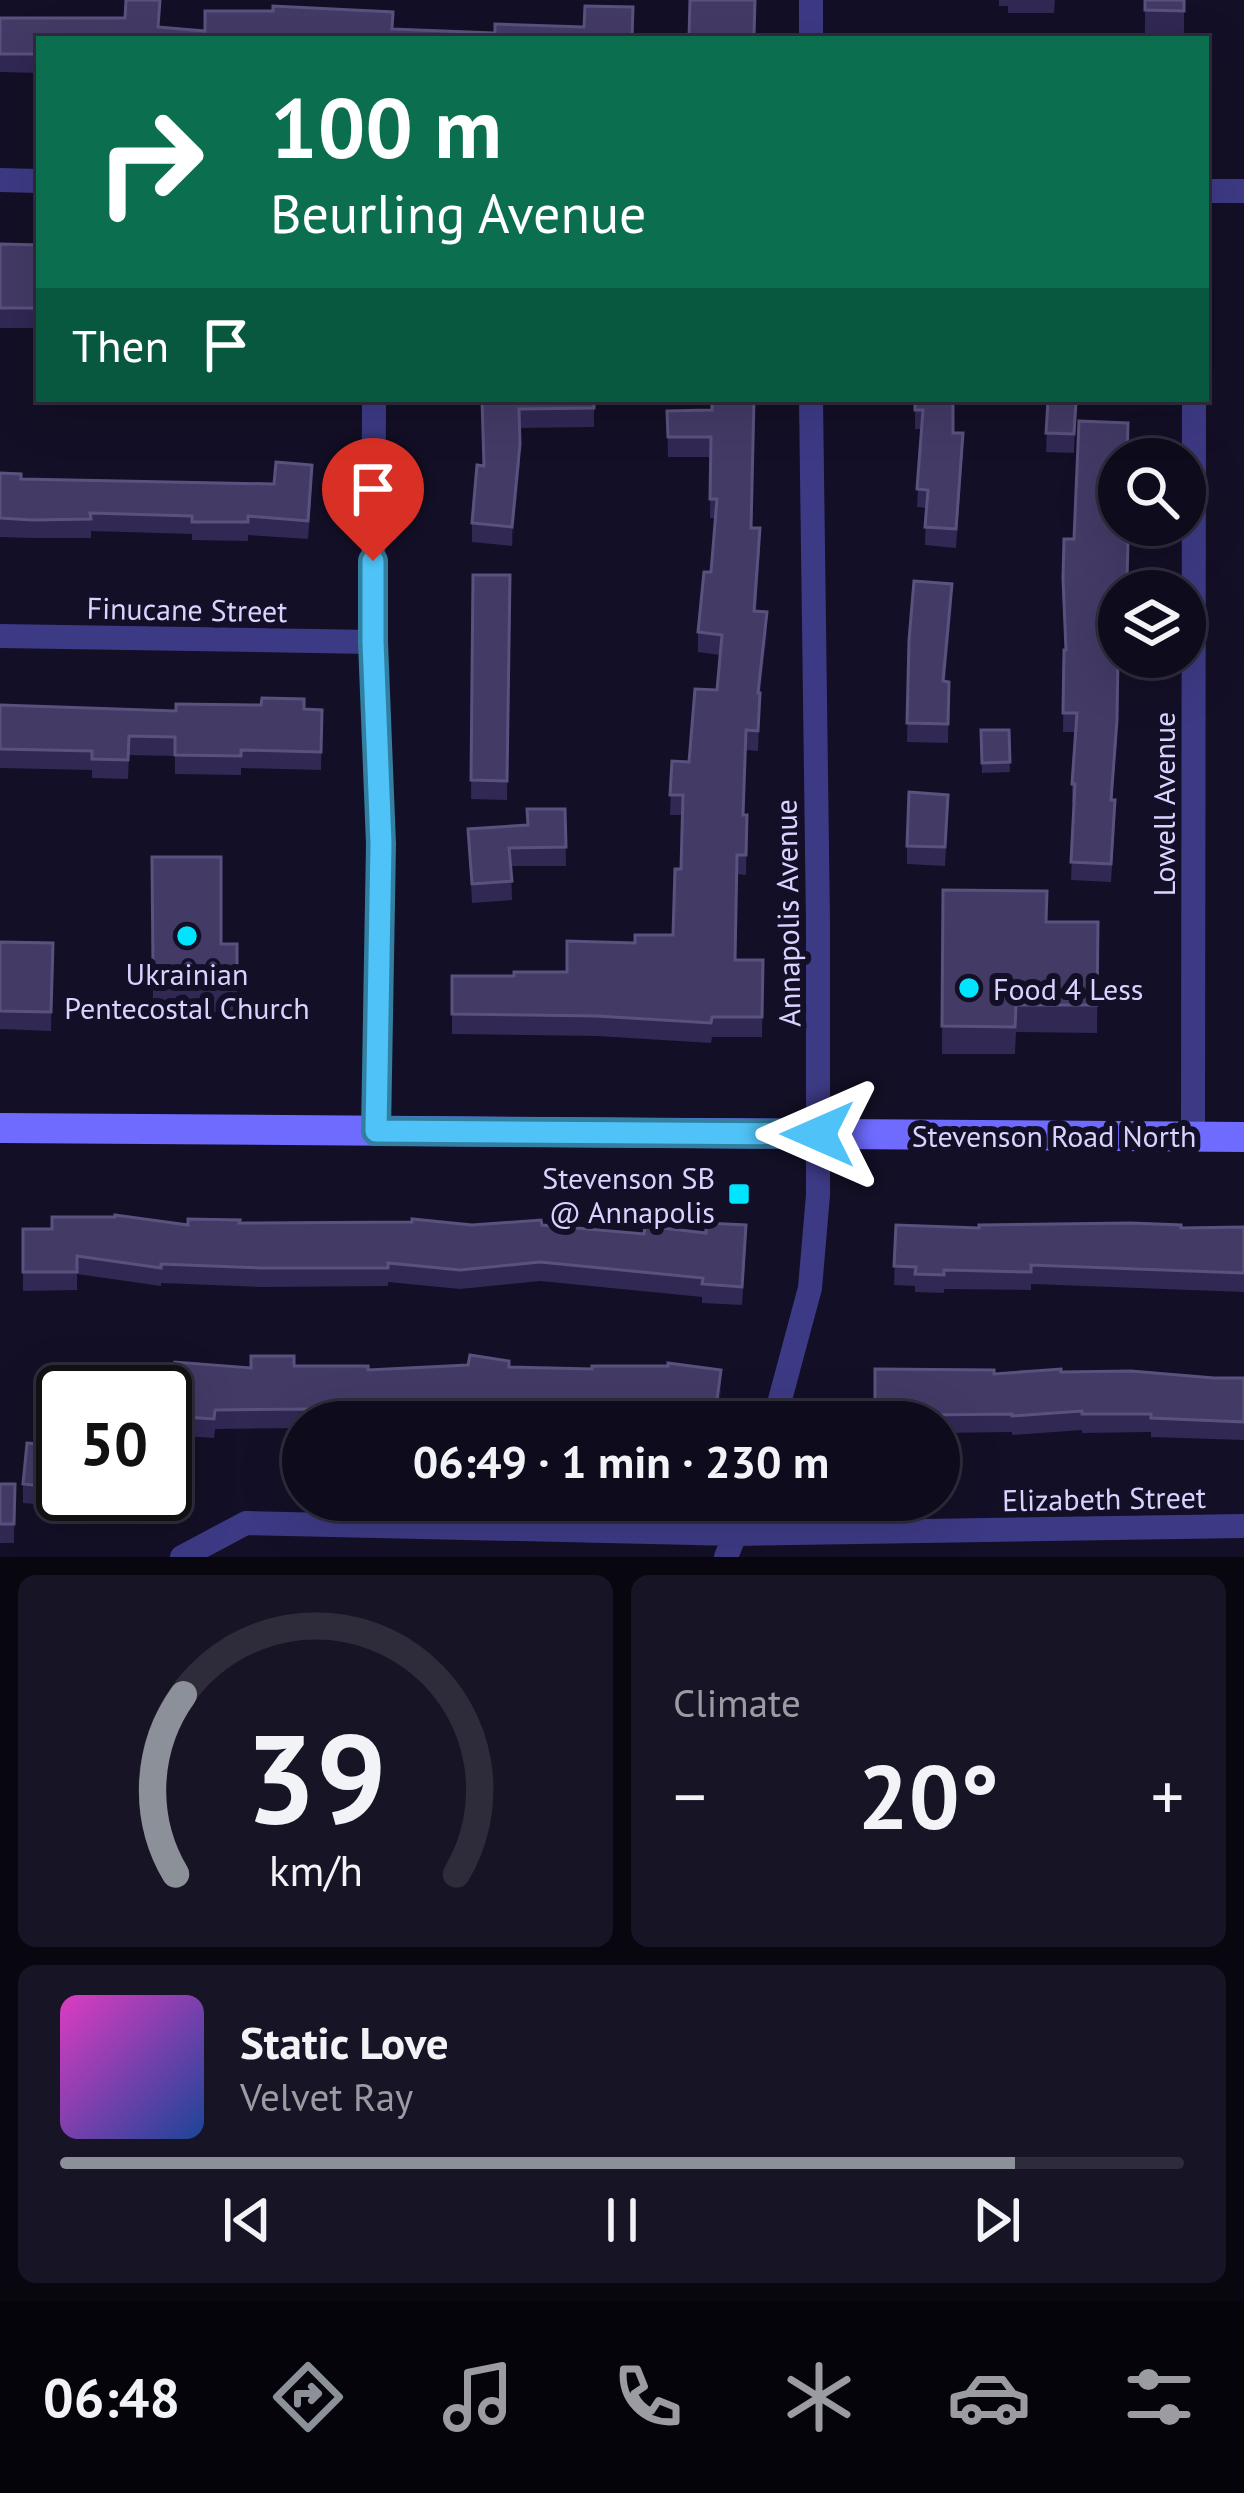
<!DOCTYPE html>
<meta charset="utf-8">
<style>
:root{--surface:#0e0b1c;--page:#171425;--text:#f1f3f6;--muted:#9b9ba3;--line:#2e2b3b;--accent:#8c9099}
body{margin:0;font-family:"PT Sans",sans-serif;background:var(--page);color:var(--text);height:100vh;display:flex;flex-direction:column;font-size:45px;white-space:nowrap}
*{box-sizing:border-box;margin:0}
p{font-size:39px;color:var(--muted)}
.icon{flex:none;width:66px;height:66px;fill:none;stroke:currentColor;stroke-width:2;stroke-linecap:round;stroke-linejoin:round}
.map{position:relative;height:1557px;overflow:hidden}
.sheet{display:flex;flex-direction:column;gap:18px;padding:18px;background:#08060f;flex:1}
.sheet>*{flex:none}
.hud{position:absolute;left:36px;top:36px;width:1173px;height:366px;border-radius:0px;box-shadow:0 12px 48px #0002,0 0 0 3px var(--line);background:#0b6e4f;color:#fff;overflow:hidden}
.controls{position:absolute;left:1098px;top:438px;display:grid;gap:24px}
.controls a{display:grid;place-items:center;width:108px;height:108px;border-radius:50%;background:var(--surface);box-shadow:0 12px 48px #0002,0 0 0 3px var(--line);font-size:60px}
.speed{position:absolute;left:36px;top:1365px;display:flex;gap:24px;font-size:60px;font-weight:700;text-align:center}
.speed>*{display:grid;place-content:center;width:156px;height:156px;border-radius:50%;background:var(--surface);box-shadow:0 12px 48px #0002,0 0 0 3px var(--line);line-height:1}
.speed .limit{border:6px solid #111;border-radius:18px;background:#fff;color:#111}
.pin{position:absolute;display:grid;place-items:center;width:102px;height:102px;color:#fff;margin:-123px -51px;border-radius:50% 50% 50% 0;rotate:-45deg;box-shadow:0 0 12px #0007}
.pin .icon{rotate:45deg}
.me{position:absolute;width:132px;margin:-66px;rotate:270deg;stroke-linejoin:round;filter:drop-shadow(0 0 9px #0008)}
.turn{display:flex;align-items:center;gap:42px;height:252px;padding:0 36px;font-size:54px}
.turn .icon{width:156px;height:156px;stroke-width:2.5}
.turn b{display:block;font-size:84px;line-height:102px}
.then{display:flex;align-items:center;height:114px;padding:0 36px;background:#0003;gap:24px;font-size:45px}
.big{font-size:90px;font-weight:700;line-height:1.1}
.sheet .widget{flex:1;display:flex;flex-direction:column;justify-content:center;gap:18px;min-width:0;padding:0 42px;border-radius:18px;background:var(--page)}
.sheet .dial{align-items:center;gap:0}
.dial svg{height:312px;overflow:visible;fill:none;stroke:var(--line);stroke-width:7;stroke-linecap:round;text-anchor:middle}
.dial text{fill:var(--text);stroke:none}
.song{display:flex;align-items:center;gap:36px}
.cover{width:144px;height:144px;border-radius:18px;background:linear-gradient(135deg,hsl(310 70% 55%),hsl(220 70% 35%))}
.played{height:12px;border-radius:6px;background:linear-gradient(90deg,var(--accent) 85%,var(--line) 85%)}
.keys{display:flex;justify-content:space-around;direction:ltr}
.heat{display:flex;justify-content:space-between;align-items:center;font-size:66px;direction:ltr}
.sheet .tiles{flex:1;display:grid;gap:18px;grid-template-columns:1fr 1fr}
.widget:last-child{grid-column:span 2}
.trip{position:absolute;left:282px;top:1401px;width:678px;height:120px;border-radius:60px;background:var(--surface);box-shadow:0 12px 48px #0002,0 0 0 3px var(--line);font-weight:700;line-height:120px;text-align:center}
.tabs{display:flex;height:192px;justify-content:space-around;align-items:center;background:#06040b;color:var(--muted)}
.tabs .icon{width:84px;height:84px}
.tabs .active{color:var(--accent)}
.tabs b{font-size:54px;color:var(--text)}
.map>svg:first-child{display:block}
</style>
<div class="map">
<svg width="1244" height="1557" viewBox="0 0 1244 1557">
<rect width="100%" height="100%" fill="#130f26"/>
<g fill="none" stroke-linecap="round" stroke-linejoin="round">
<path stroke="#3d3a85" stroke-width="24" d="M 811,39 L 811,0
M 0,180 L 39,181
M 1206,191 L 1244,191
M 374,399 L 373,642 L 381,845 L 376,1131
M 0,636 L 373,642
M 1193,1136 L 1194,399
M 774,1422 L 810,1288 L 818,1195 L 818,924 L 811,399
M 182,1557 L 246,1523 L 737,1534 L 1244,1526
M 726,1557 L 749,1500"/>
<path stroke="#6f6bff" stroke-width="30" d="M 0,1128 L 1244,1137"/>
</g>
<path fill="#312854" d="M 999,0 L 1055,0 L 1054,13 L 1008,13 L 1008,6 L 999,6 Z
M 1184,0 L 1184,38 L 1145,37 L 1145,10 Z
M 0,18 L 205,31 L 393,29 L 632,39 L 39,39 L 39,73 L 0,72 Z
M 0,244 L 39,245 L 39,328 L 0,328 Z
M 482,399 L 594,399 L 594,427 L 520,428 L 520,462 L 512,546 L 472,542 L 472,523 L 483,466 Z
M 915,399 L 953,433 L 963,452 L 956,548 L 925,545 L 926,508 L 917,507 L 921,429 L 915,429 Z
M 1048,401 L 1076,402 L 1074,453 L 1046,452 Z
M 712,410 L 760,548 L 756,611 L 767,632 L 760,693 L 758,751 L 746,750 L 744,815 L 747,815 L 746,875 L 737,874 L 736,960 L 763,960 L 762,1037 L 712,1037 L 711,1043 L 597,1036 L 452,1034 L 452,976 L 514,976 L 567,972 L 635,943 L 673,935 L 681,869 L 682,815 L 670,815 L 672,761 L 689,762 L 717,690 L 720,655 L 698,652 L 698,632 L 711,572 L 715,518 L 710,518 L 711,457 L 668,457 L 667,411 Z
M 1119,459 L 1128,559 L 1127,591 L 1119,591 L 1117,738 L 1112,800 L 1115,819 L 1111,882 L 1071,880 L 1074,803 L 1072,803 L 1072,784 L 1076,732 L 1063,732 L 1064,650 L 1065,650 L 1074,539 Z
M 0,473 L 21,479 L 312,484 L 308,539 L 248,535 L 248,541 L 192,540 L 192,534 L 91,531 L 91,538 L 32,538 L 0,537 Z
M 473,575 L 510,575 L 507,800 L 471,799 Z
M 952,602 L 945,681 L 949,682 L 948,743 L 907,742 L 909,640 Z
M 0,705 L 176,711 L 322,710 L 321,770 L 241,768 L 241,775 L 175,774 L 175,756 L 129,755 L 128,779 L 92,778 L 92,770 L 0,768 Z
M 981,730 L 1009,730 L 1010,772 L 982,773 Z
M 565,809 L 566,866 L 511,866 L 512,900 L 472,903 L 468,829 L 528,825 Z
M 948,813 L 945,866 L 907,864 L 907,846 Z
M 152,857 L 221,944 L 237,944 L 237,1012 L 163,1013 L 162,1002 L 153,1002 Z
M 943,890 L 1047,922 L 1098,922 L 1097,1033 L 1016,1032 L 1015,1054 L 942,1054 Z
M 0,942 L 53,943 L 51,1031 L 0,1029 Z
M 239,1223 L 542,1225 L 746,1244 L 742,1305 L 702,1303 L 702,1297 L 540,1281 L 460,1289 L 388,1282 L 388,1286 L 261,1287 L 161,1283 L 161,1286 L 77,1274 L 77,1290 L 23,1291 L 23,1229 Z
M 896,1225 L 979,1228 L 1244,1227 L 1244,1292 L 1031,1284 L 1031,1290 L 944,1289 L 944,1293 L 915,1292 L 915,1286 L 894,1285 Z
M 294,1366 L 368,1370 L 509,1367 L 721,1389 L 717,1422 L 303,1422 L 303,1428 L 215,1429 L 214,1438 L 171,1435 L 171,1416 L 251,1368 Z
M 875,1369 L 994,1374 L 1061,1372 L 1244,1378 L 1244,1440 L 1151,1437 L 1151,1432 L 1082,1433 L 1082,1430 L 1012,1435 L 1012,1432 L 939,1433 L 939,1422 L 875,1422 Z
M 63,1446 L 63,1494 L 74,1494 L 73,1507 L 23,1503 L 23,1484 Z
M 0,1484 L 15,1484 L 14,1543 L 0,1543 Z"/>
<path fill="#1d163a" d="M 520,444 L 520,462 L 512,546 L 512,527 Z
M 952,584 L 952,602 L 943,700 L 943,681 Z
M 767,612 L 767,632 L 758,713 L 758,693 Z
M 721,1370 L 721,1389 L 715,1422 L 715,1414 Z"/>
<path fill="#433a66" stroke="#5a527e" stroke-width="3" d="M 126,0 L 160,0 L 158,27 L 205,31 L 205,11 L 273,11 L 273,6 L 393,12 L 392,29 L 495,33 L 495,24 L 584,27 L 585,6 L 633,7 L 632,39 L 39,39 L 39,54 L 0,54 L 0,18 L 125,18 Z
M 690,0 L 755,0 L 754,35 L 752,35 L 751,39 L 689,39 Z
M 1145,0 L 1184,0 L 1184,11 L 1145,10 Z
M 0,244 L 39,245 L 39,308 L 0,308 Z
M 482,399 L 594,399 L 594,408 L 519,409 L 520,444 L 512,527 L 472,523 L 477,465 L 484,466 Z
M 712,399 L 754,399 L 751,528 L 760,528 L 754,611 L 767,612 L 758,693 L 760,693 L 758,731 L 746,730 L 743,815 L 747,815 L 746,855 L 737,855 L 735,960 L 763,960 L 762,1017 L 712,1017 L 711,1023 L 597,1016 L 452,1014 L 452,976 L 514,976 L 514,972 L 567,972 L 567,941 L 635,943 L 635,935 L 673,935 L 675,869 L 681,869 L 683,795 L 670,795 L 672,761 L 689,762 L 695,689 L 717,690 L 722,635 L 698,632 L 704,572 L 711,572 L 717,499 L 710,499 L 711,437 L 668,437 L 667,411 L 712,410 Z
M 915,399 L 953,399 L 953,433 L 963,433 L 956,529 L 925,527 L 928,490 L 917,489 L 923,410 L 915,410 Z
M 1048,401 L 1076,402 L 1074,434 L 1046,433 Z
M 1079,421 L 1128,423 L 1127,459 L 1119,459 L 1119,525 L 1125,525 L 1125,540 L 1128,540 L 1127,581 L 1125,581 L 1125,591 L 1119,591 L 1117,720 L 1111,800 L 1115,800 L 1111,864 L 1071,862 L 1075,784 L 1072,784 L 1077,713 L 1063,713 L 1064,650 L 1066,650 L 1063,579 L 1064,539 L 1074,539 Z
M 276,462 L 312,465 L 308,521 L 248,516 L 248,522 L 192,522 L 192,516 L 90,513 L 91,519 L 32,520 L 0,518 L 0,473 L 21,474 L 21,479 L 274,484 Z
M 473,575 L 510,575 L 507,781 L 471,780 Z
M 914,581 L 952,584 L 943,681 L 949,682 L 948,724 L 907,723 L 909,640 Z
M 262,698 L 304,699 L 304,709 L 322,710 L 321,752 L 241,750 L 241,756 L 175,755 L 175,737 L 129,736 L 128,760 L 92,759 L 92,751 L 0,749 L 0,705 L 176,711 L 176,704 L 261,705 Z
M 981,730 L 1009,730 L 1010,762 L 982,763 Z
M 909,792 L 948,795 L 945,847 L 907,846 Z
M 527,809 L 565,809 L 566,847 L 509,848 L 512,881 L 472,884 L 468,829 L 528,825 Z
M 152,857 L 221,857 L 221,944 L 237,944 L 237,977 L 163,978 L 162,967 L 153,967 Z
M 943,890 L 1047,891 L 1046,922 L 1098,922 L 1097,1005 L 1016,1005 L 1015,1027 L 942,1026 Z
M 0,942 L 53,943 L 51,1012 L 0,1011 Z
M 115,1215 L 188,1225 L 188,1219 L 240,1220 L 239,1223 L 412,1222 L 412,1219 L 472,1225 L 541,1220 L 542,1225 L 644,1234 L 645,1226 L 706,1233 L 706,1223 L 746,1225 L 742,1287 L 702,1284 L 703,1278 L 540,1262 L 460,1270 L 388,1263 L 388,1268 L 261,1268 L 161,1264 L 161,1268 L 77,1256 L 77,1272 L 23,1272 L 23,1229 L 52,1229 L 52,1217 L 115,1217 Z
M 1131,1223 L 1181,1225 L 1181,1228 L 1244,1227 L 1244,1273 L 1031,1265 L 1031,1272 L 944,1270 L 944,1275 L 915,1274 L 916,1267 L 894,1266 L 896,1225 L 979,1228 L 979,1225 Z
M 470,1355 L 509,1361 L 509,1367 L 592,1369 L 592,1366 L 668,1366 L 668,1363 L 721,1370 L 715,1414 L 643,1404 L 643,1413 L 592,1414 L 494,1411 L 437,1403 L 437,1412 L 317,1414 L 317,1409 L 215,1410 L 214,1419 L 171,1416 L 175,1362 L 251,1368 L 251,1356 L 294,1356 L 294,1366 L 368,1366 L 368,1370 L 468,1365 Z
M 875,1369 L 994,1370 L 994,1374 L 1061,1369 L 1061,1372 L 1131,1371 L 1214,1378 L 1244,1378 L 1244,1422 L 1151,1418 L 1151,1414 L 1082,1414 L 1082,1411 L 1012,1416 L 1012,1414 L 925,1415 L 925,1422 L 897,1422 L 897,1412 L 875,1412 Z
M 27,1443 L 63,1446 L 63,1488 L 23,1484 Z
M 0,1484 L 15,1484 L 14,1524 L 0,1524 Z"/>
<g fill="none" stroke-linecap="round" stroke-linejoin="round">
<g stroke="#337fa1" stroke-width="30">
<path id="route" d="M 373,561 L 373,642 L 381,844 L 376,1131 L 818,1134"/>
</g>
<use href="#route" stroke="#4fc3f7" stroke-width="21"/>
</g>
<g fill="#00e5ff" stroke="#130f26" stroke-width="4.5">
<circle cx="187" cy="936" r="12"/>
<circle cx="969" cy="988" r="12"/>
<rect x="727" y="1182" width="24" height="24" rx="6"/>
</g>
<g text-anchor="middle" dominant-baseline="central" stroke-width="12" stroke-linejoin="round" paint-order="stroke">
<g font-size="30" fill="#d9d4ff" stroke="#130f26">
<text transform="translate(187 609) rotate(1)">Finucane Street</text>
<text transform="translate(1163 804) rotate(-90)">Lowell Avenue</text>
<text transform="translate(787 913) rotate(-91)">Annapolis Avenue</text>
<text x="1054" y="1135">Stevenson Road North</text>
<text transform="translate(1104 1498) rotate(-1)">Elizabeth Street</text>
</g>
<g font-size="30" fill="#d9d4ff" stroke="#130f26">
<text x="187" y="973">Ukrainian<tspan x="187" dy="34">Pentecostal Church</tspan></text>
<text x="993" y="988" text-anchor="start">Food 4 Less</text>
<text x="715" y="1177" text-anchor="end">Stevenson SB<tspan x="715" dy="34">@ Annapolis</tspan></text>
</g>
</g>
</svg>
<div class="controls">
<a><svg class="icon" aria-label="search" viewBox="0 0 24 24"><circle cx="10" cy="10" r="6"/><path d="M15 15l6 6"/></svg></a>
<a><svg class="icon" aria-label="layers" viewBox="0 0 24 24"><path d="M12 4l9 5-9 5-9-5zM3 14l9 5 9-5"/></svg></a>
</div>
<div class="speed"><div class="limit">50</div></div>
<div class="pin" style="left:373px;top:561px;background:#d93025"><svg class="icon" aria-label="arrive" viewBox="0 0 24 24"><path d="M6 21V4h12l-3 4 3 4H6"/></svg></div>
<svg class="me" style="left:818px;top:1134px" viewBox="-20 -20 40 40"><path d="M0-17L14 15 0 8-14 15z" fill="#4fc3f7" stroke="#fff" stroke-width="4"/></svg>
<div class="trip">06:49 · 1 min · 230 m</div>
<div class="hud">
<div class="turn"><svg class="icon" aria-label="right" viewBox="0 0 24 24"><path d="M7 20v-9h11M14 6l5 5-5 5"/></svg><div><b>100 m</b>Beurling Avenue</div></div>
<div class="then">Then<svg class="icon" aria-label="arrive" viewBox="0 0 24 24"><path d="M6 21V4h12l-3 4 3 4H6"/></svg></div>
</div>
</div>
<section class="sheet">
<div class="tiles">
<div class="widget dial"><svg viewBox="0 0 100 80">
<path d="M14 69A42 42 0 1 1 86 69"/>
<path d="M14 69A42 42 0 0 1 16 23" stroke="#8c9099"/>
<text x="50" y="56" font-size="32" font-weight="700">39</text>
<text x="50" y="72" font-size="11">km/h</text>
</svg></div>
<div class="widget"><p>Climate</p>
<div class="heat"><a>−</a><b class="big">20°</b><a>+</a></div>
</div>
<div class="widget">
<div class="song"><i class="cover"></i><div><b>Static Love</b><p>Velvet Ray</p></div></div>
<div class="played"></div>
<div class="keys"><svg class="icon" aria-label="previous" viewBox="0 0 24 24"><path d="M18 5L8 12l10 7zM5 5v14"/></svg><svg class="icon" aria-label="pause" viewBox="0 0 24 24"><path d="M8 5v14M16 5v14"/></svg><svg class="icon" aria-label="next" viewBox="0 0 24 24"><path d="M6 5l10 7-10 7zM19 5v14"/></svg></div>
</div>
</div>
</section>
<nav class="tabs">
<b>06:48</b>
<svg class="icon active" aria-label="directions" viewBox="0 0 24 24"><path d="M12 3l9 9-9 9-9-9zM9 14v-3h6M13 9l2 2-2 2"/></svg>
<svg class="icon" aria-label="music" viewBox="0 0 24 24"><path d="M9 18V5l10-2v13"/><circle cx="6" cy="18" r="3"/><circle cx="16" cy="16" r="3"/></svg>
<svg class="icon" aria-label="phone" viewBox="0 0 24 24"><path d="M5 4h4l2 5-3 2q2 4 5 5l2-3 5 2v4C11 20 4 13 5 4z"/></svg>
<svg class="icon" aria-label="climate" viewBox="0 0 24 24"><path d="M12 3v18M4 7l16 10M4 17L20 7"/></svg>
<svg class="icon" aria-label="car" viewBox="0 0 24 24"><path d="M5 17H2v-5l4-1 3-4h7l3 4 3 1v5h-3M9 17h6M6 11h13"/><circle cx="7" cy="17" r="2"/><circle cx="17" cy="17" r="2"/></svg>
<svg class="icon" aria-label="filters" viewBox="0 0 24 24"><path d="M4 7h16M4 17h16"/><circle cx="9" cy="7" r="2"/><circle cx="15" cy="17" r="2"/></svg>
</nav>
